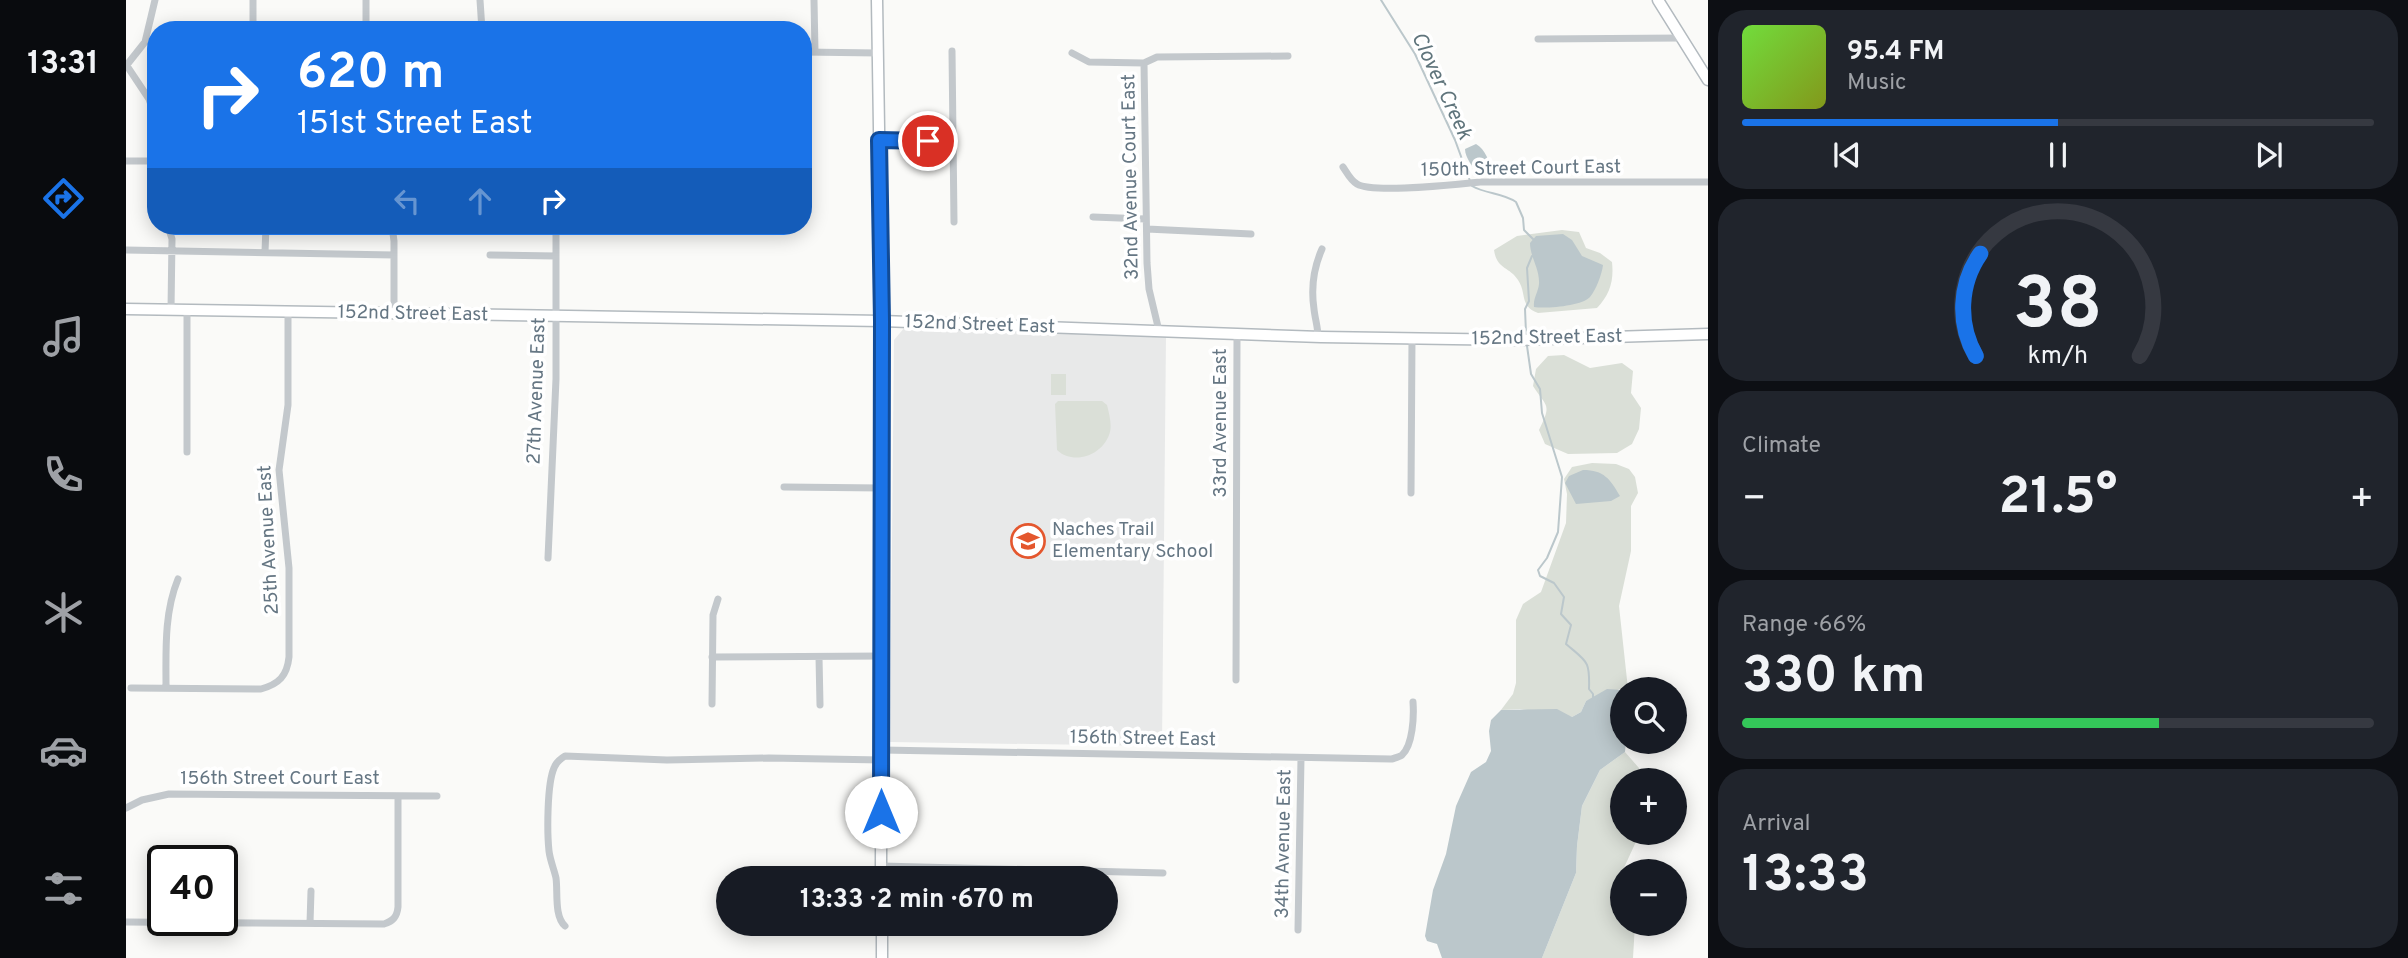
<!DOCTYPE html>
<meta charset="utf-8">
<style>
:root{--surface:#171b24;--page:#20242c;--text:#f1f3f6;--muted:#9ea1a6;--line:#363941;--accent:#1a73e8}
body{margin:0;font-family:Overpass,sans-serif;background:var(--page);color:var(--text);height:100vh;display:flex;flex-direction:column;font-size:26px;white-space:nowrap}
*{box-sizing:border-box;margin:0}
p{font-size:23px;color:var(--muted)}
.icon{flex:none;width:38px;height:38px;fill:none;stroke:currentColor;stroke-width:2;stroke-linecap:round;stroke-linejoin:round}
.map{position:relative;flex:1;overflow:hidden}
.drawer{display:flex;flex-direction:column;gap:10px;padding:10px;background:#0d0f14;width:700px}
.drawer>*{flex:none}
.guide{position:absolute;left:21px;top:21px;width:665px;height:214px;border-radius:28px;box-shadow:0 4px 18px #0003;background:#1a73e8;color:#fff;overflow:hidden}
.fabs{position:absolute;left:1484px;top:677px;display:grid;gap:14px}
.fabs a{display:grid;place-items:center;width:77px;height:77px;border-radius:50%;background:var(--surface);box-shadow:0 4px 18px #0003;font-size:35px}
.speed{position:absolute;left:21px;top:845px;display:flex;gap:14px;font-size:35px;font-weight:700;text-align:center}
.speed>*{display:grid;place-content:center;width:91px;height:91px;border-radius:50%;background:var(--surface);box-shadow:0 4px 18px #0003;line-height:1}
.speed .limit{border:4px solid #111;border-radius:10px;background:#fff;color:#111}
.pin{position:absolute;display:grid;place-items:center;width:60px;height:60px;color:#fff;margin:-30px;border:4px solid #fff;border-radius:50%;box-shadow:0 2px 7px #0007}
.me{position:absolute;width:77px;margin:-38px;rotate:0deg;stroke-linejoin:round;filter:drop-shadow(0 0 5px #0008)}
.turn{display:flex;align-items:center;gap:24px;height:147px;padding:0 35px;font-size:32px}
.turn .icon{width:91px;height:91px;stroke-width:2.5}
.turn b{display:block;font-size:49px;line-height:60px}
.lanes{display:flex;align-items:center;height:66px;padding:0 35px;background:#0003;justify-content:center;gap:35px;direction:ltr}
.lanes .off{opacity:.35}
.big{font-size:52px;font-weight:700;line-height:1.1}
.drawer .widget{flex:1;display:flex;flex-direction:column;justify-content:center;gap:10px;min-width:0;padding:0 24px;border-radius:28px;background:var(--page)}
.drawer .dial{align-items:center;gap:0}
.dial svg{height:182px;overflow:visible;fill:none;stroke:var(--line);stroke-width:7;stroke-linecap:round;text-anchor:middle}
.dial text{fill:var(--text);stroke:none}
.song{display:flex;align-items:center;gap:21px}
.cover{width:84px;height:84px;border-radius:10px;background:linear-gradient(135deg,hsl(100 70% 55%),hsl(70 70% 35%))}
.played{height:7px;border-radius:4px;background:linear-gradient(90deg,var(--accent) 50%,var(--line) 50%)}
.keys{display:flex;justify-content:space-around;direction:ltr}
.heat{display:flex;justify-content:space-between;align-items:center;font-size:38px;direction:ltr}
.charge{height:10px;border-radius:5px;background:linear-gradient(90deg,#34c759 66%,var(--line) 0)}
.trip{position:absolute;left:590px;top:866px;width:402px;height:70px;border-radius:35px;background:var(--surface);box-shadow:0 4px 18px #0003;font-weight:700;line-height:70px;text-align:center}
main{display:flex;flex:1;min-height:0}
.tab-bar{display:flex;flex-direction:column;width:126px;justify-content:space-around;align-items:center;background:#090b0e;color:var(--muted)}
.tab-bar .icon{width:49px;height:49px}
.tab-bar .on{color:var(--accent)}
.tab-bar b{font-size:32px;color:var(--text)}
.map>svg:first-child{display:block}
</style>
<main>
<nav class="tab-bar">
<b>13:31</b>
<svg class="icon on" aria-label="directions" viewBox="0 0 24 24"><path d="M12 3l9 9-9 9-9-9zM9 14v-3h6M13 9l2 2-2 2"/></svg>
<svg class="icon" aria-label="music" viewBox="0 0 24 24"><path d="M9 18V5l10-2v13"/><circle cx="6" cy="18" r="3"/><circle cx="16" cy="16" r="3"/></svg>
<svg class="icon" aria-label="phone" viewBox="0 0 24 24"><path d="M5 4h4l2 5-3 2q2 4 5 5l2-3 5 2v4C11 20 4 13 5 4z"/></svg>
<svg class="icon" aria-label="climate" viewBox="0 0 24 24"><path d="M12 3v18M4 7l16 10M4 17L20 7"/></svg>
<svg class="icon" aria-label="car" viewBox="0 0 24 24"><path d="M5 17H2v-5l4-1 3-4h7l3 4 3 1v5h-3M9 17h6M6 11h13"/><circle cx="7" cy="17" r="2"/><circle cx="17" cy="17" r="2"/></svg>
<svg class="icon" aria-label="filters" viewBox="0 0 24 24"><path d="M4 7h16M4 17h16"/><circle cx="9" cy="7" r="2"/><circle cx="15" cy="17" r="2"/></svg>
</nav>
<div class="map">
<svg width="1582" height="958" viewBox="0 0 1582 958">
<rect width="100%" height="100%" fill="#fafaf8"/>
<path fill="#e8e9e9" d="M 779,327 L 1040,336 L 1036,746 L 764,742 L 768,340 Z"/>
<path fill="#dadfd7" d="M 1436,230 L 1453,232 L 1460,248 L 1474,253 L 1486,262 C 1488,281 1484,294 1471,308 L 1412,313 C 1393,306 1401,293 1392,280 C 1383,266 1371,270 1368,250 L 1391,236 Z
M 1438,355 L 1464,368 L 1496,363 L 1507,371 L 1505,393 L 1515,408 L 1513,429 L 1506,444 L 1491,453 L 1442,454 L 1419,444 L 1413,430 C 1426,403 1421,408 1407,386 L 1410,369 L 1422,356 Z
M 925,374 L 940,374 L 940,395 L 925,395 Z
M 932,401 L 976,401 L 981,405 C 983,413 986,424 984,432 C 978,455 948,466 931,450 L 929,404 Z
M 1466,463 L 1490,464 L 1503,469 L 1509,477 L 1512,493 L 1505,506 L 1505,551 L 1493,606 L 1502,689 L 1494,689 L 1460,701 L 1455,712 L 1446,717 L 1394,709 L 1375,710 L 1387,694 L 1390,683 L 1390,620 L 1397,604 L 1415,592 L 1440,523 L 1441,494 L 1438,479 L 1446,467 Z
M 1499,752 L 1513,768 L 1515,780 L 1496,780 L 1496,833 L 1514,833 L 1496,872 L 1494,888 L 1496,924 L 1509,924 L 1507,958 L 1416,958 L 1450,873 L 1451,846 L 1456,806 L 1474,770 Z"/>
<path fill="#bbc7cb" d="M 1350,144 C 1359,149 1364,162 1366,172 L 1363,175 L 1354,175 C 1348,169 1339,158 1339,149 Z
M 1437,234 L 1446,240 L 1456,256 L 1477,265 C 1476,274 1470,290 1464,297 C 1456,306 1420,309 1408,307 C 1407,298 1412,293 1413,284 C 1414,269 1404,257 1404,243 L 1410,236 Z
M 1457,470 C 1478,470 1484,479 1494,496 L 1485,501 L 1450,504 L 1439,483 L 1443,476 Z
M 1481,689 L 1496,690 L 1496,742 L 1500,742 L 1499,752 L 1474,770 L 1456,806 L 1451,846 L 1450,873 L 1416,958 L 1316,958 L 1311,944 L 1301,941 L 1299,936 L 1307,890 L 1320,854 L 1330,806 L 1345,772 L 1360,762 L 1365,751 L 1363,731 L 1365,720 L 1375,710 L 1431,709 L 1446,717 L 1455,712 L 1460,701 Z"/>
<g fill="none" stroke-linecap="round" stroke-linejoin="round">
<path stroke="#bbc7cb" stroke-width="2" d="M 1255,0 L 1289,54 L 1329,140 L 1344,181
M 1346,186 C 1360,194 1377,193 1390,202 L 1397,218 L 1398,230 L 1408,240
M 1400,333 L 1399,309 L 1403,301 L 1401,268 L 1406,256
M 1401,346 L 1405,374 L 1414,389 L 1416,413 L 1436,477 L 1432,532 L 1421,558 L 1412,570 L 1414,576 L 1428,583 L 1438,597 L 1435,614 L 1445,625 L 1440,644 C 1461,662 1464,660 1463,689 L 1467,694 L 1467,699"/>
<g stroke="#b3babf" stroke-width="13">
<path id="secondary" d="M 751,0 L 756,321 L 755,878
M 1532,0 L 1582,80
M 0,309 L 756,321 L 1195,337 L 1393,340 L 1582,334
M 756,924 L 756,958"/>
</g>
<path stroke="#c3c8cc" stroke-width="7" d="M 354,0 L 356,30
M 688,0 L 689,52
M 584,28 L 585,30
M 127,30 L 127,0
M 240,30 L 240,0
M 472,30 L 473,27
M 1412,39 L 1556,38
M 826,51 L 828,222
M 677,52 L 752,53
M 946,53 L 963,62 L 1018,63 L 1031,57 L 1162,56
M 1018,63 L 1021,263 L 1023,289 L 1033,331
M 0,66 L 19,42 L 29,0
M 1,66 L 23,99 L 30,120
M 30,132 L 30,204
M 753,140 L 827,141
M 0,161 L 29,161
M 1217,167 C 1221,173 1225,181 1231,184 C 1248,194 1331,184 1354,182 L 1582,182
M 967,217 L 1020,219
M 42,226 L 46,239 L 45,310
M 266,226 L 268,241 L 268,314
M 1021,229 L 1125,234
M 0,250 L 268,255
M 139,252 L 140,226
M 364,255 L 430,256
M 1192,337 C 1192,327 1189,319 1188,309 C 1185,289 1188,267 1196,249
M 61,452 L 61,311
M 658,487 L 756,488
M 1285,493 L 1286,338
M 422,558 L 430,379 L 430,226
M 586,657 L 756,656
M 693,657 L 694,705
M 1110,680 L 1111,335
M 40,687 C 40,651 38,613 52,579
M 5,688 L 135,689 C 153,684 161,676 163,657 L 163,568 L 153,470 L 162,405 L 162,312
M 586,704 L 587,615 L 592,599
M 756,750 L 1265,759 C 1267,759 1275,756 1276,755 C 1287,745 1288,716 1287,702
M 0,808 L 16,800 L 43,794 L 311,796
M 755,866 L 1037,873
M 0,922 L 258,924 C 267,921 271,917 272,907 L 272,796
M 99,923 L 99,890
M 184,923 L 185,891
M 439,926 C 428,916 432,892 430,878 C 428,869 424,860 423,851 C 421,832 421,784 428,768 C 430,762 434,759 439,756 L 541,760 L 643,758 L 756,760
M 1172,930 L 1175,758"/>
<use href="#secondary" stroke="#fff" stroke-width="10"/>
</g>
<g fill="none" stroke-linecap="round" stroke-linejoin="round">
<g stroke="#114b97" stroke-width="18">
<path id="route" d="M 755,812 L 756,321 L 753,140 L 802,141"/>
</g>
<use href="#route" stroke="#1a73e8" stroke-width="12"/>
</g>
<defs>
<g id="school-ring" transform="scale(1.75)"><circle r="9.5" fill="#fff" stroke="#e4572e" stroke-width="1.5"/><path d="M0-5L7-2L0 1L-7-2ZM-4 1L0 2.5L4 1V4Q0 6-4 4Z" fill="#e4572e"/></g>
</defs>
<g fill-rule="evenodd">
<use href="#school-ring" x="902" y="541"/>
</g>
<g text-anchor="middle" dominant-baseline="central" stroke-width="7" stroke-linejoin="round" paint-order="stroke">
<g font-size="19" fill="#657683" stroke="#fff">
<text transform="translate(1395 169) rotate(-1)">150th Street Court East</text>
<text transform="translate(1005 177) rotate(-91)">32nd Avenue Court East</text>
<text transform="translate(287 314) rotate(1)">152nd Street East</text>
<text transform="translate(854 325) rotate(2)">152nd Street East</text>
<text transform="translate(1421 338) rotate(-1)">152nd Street East</text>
<text transform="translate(411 391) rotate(-88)">27th Avenue East</text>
<text transform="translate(1095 423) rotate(-90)">33rd Avenue East</text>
<text transform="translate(143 540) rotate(-93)">25th Avenue East</text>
<text transform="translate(1017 739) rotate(1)">156th Street East</text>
<text x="154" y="779">156th Street Court East</text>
<text transform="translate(1158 844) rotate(-89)">34th Avenue East</text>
</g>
<g font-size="19" fill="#657683" stroke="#fff" text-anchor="start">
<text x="926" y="530">Naches Trail<tspan x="926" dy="22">Elementary School</tspan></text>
</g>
<g font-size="21" font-style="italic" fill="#60757c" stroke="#fff">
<text transform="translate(1315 86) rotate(65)">Clover Creek</text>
</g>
</g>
</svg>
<div class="fabs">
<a><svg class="icon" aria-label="search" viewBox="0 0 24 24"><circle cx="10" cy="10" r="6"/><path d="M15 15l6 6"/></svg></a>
<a>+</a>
<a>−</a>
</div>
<div class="speed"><div class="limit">40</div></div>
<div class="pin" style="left:802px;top:141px;background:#d93025"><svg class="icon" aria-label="arrive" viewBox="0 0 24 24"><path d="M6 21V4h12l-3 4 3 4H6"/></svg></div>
<svg class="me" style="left:755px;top:812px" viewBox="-20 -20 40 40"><circle r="19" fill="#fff"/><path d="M0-13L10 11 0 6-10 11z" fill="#1a73e8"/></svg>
<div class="trip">13:33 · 2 min · 670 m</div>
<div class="guide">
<div class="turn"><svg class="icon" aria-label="right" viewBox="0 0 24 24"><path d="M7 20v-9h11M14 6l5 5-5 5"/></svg><div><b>620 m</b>151st Street East</div></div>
<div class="lanes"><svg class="icon off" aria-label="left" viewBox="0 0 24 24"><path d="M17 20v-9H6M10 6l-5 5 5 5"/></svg><svg class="icon off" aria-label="ahead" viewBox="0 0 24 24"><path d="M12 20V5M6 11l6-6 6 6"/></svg><svg class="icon" aria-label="right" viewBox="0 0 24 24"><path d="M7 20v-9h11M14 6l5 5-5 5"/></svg></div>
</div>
</div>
<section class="drawer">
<div class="widget">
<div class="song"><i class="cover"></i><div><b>95.4 FM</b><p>Music</p></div></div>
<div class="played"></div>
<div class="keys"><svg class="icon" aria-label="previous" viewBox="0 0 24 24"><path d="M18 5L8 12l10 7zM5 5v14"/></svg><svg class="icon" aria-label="pause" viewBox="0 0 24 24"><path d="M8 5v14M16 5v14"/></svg><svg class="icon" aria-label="next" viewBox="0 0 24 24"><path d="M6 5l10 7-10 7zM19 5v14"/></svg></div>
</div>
<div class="widget dial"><svg viewBox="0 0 100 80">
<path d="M14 69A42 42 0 1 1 86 69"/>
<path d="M14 69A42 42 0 0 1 16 24" stroke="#1a73e8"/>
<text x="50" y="56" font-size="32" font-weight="700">38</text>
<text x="50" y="72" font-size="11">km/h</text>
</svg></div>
<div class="widget"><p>Climate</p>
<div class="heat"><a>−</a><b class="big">21.5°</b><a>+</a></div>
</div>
<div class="widget"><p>Range · 66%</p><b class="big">330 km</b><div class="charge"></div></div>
<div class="widget"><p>Arrival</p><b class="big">13:33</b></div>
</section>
</main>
